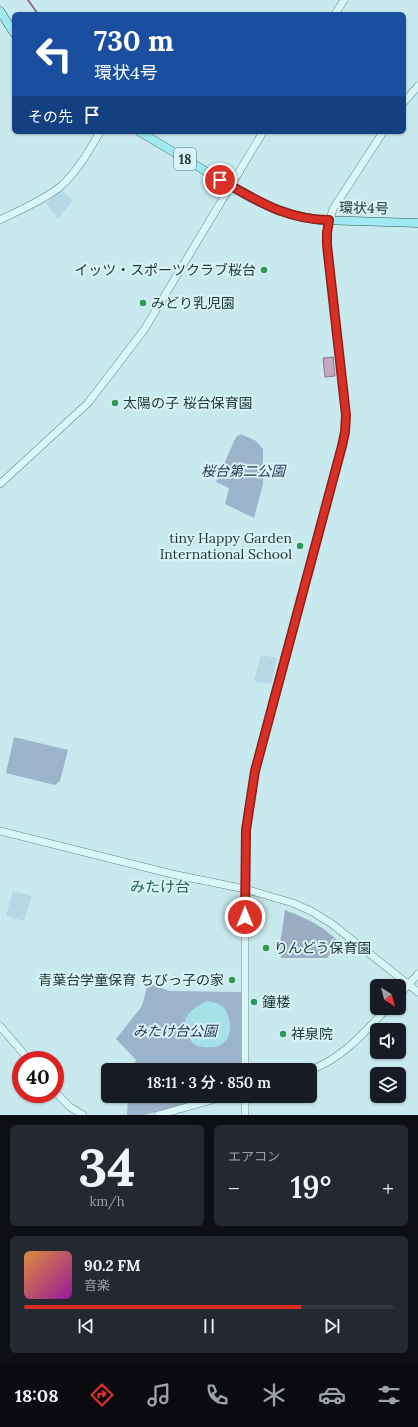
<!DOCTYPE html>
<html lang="ja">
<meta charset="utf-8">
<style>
:root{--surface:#171b24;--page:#242831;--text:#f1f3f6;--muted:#9ea1a6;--line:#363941;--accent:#d93025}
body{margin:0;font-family:Lora,"Noto Sans JP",serif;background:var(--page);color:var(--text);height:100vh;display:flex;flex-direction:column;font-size:15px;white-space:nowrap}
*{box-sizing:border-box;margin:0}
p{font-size:13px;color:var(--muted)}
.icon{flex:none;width:22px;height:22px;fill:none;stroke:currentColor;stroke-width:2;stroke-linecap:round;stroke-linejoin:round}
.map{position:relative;height:1115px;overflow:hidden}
.drawer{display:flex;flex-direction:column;gap:10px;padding:10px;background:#0d0f14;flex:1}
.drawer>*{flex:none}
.guide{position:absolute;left:12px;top:12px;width:394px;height:122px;border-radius:6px;box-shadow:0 1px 3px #0004;background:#1a4fa0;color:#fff;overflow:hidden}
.needle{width:26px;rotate:144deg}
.fabs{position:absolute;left:370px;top:979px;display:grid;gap:8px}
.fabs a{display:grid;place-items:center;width:36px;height:36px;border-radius:6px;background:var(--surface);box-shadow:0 1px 3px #0004;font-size:20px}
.speed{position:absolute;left:12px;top:1051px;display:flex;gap:8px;font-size:20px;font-weight:700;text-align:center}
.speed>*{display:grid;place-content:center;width:52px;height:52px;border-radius:50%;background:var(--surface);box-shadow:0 1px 3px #0004;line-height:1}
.speed .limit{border:6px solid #d22;background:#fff;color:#111}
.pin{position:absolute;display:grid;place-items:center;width:34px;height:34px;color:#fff;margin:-17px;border:2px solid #fff;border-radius:50%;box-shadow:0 1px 4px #0007}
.me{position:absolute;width:44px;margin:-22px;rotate:0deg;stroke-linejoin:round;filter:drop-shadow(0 0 3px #0008)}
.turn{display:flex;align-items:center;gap:14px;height:84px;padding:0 16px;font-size:18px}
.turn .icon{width:52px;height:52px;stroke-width:2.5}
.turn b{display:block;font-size:28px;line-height:34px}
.then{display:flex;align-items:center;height:38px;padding:0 16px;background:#0003;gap:8px;font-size:15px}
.big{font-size:30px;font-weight:600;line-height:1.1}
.drawer .widget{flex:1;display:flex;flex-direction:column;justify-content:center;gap:6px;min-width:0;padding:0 14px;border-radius:6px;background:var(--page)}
.drawer .dial{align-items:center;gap:0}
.dial b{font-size:52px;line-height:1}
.song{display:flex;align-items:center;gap:12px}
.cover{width:48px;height:48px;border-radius:6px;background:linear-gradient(135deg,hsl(30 70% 55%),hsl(300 70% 35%))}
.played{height:4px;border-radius:2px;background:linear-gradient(90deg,var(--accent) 75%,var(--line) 75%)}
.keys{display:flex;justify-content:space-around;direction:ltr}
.heat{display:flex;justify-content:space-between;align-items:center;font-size:22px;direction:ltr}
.drawer .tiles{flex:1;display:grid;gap:10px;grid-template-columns:1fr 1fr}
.widget:last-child{grid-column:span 2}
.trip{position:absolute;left:101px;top:1063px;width:216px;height:40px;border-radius:6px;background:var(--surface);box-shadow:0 1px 3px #0004;font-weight:600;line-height:40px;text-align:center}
.menu{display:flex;height:64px;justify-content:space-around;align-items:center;background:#090b0e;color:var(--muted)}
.menu .icon{width:28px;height:28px}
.menu .active{color:var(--accent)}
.menu b{font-size:18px;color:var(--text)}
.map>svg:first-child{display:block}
</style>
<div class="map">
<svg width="418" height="1115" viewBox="0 0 418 1115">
<rect width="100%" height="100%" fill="#c8eaee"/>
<path fill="#b5d9e4" d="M 61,190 L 73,200 L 58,219 L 46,203 Z
M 261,655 L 277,658 L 271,684 L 257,682 L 254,680 Z
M 13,891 L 32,896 L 24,921 L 6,916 Z"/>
<path fill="#9cb3cc" d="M 241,434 L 256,441 L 263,449 L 263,484 L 254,518 L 225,504 L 229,488 L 216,482 L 236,437 Z
M 14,737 L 68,750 L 60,781 L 55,785 L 6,773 Z
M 148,983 L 169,991 L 241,992 L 242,1070 L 131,1070 L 136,1060 L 116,1039 L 142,1006 Z
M 128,1096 L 215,1096 L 144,1115 L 127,1115 Z"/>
<path fill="#a6e0e9" d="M 207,1001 C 212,1002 218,1003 222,1006 C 225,1008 227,1012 228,1016 C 235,1034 225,1050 205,1047 C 202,1047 196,1046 193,1043 C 191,1042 190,1038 188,1036 C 178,1017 193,1008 207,1001 Z"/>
<path fill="#9aadc2" d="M 285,910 C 308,919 321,925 339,942 L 327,958 L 281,958 L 280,944 Z"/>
<path fill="#c2a9c0" stroke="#916f8c" d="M 333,357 L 335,376 L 325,377 L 323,358 Z"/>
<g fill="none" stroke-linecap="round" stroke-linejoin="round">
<path stroke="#916f8c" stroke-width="2" d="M 28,0 L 38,14"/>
<g stroke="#5d8a87" stroke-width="8">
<path id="minor" d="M 335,14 L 344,0
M 404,102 L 418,86
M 0,220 C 20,210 42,201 60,187 C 77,172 89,151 100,132
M 0,484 L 88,403 L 144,330 L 263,132
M 0,831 L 172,874 L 245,889 L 293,903 L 311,911 L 332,924 L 418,992
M 399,995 L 418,974
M 0,1026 L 29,1060
M 245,1070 L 245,868 L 247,822 L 252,790 L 255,771 L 273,700 L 342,446 L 345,432 L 346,415 L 327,245 L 328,226 L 333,209 L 383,132
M 310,1070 C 342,1059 365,1032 387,1008
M 55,1092 L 70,1107 L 83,1115
M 245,1096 L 245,1115
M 158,1115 L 226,1096"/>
</g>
<g stroke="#315853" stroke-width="9">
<path id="major" d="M 0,11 L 14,33
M 140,132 L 249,197 L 279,211 L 303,217 L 320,220 L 418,223"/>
</g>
<use href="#minor" stroke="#dbf6f9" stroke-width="7"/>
<use href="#major" stroke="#a1e9f0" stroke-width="8"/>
</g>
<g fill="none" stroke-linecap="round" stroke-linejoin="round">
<g stroke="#8d1f18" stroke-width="10">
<path id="route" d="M 220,180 C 257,200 286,220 329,220 L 327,233 L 327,245 L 346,415 L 345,432 L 342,446 L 255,771 L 246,830 L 245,917"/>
</g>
<use href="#route" stroke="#d93025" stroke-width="7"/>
</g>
<g fill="#2e9857" stroke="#d8f2f5" stroke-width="1.5">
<circle cx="264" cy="270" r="4"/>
<circle cx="143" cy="303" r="4"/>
<circle cx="115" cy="403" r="4"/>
<circle cx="300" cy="546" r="4"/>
<circle cx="266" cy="948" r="4"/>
<circle cx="232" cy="980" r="4"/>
<circle cx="254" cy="1002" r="4"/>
<circle cx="283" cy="1034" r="4"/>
</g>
<g text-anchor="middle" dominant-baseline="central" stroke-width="4" stroke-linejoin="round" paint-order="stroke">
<rect fill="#d8f2f5" stroke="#577270" stroke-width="1" x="174" y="148" width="22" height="22" rx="3"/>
<g font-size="13" font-weight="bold" fill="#203b37">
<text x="185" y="159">18</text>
</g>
<g font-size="14" fill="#203b37" stroke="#d8f2f5">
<text transform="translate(364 208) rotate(1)">環状4号</text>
</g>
<g font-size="14" fill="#203b37" stroke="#d8f2f5" text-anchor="start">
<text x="256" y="270" text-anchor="end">イッツ・スポーツクラブ桜台</text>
<text x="151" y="303">みどり乳児園</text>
<text x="123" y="403">太陽の子 桜台保育園</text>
<text x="292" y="538" text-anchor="end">tiny Happy Garden<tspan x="292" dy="16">International School</tspan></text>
<text x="274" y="948">りんどう保育園</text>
<text x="224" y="980" text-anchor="end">青葉台学童保育 ちびっ子の家</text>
<text x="262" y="1002">鐘楼</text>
<text x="291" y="1034">祥泉院</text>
</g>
<g font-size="14" font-style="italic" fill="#273857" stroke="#d8f2f5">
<text x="243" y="471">桜台第二公園</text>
<text x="175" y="1031">みたけ台公園</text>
</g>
<g font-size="15" fill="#20674b" stroke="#d8f2f5">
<text x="160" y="886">みたけ台</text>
</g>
</g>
</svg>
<div class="fabs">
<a><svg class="needle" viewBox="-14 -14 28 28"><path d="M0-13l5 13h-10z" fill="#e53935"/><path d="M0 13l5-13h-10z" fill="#9ea1a6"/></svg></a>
<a><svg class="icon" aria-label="sound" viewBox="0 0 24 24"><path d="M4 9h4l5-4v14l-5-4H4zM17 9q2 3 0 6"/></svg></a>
<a><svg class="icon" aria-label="layers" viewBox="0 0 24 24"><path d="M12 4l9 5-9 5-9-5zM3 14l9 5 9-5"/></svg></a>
</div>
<div class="speed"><div class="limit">40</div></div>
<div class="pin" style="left:220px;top:180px;background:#d93025"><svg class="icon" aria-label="arrive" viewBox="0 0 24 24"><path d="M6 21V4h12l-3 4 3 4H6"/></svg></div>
<svg class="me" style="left:245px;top:917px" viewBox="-20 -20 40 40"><circle r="17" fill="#d93025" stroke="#fff" stroke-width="3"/><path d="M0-11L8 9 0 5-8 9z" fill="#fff"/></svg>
<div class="trip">18:11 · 3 分 · 850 m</div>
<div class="guide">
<div class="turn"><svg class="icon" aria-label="left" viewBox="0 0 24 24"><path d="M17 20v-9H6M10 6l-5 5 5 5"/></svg><div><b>730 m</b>環状4号</div></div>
<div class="then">その先<svg class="icon" aria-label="arrive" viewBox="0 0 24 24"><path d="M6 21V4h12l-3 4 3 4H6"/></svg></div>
</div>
</div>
<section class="drawer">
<div class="tiles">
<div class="widget dial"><b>34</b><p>km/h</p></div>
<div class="widget"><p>エアコン</p>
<div class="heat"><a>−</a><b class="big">19°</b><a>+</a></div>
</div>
<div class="widget">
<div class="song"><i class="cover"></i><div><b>90.2 FM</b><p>音楽</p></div></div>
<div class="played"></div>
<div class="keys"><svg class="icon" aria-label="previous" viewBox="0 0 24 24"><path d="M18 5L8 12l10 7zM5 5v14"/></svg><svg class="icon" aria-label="pause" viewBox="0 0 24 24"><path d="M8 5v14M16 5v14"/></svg><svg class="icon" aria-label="next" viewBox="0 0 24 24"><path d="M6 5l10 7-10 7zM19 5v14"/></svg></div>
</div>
</div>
</section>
<nav class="menu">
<b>18:08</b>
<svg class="icon active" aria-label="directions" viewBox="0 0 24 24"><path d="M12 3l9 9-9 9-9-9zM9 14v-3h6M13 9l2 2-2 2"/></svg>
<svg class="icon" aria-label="music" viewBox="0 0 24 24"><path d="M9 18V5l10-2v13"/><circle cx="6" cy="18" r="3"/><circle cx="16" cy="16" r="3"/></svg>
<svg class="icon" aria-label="phone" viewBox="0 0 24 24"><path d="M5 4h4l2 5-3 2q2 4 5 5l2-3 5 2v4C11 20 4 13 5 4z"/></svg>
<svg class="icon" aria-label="climate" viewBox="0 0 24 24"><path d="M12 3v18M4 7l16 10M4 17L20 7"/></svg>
<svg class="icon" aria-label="car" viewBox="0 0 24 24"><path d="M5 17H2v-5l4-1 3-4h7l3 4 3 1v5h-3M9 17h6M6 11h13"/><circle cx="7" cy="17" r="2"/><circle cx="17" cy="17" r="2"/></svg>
<svg class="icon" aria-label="filters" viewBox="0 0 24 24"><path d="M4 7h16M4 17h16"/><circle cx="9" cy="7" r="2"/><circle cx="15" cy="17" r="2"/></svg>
</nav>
